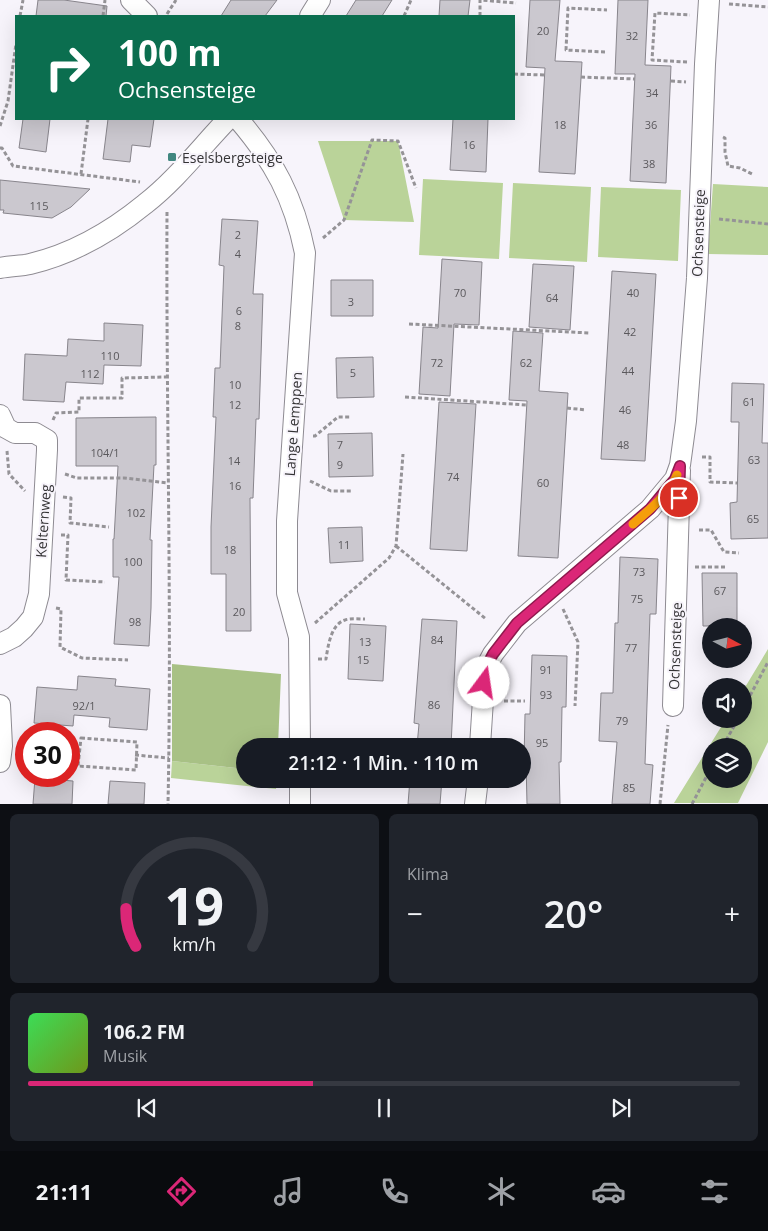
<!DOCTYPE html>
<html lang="de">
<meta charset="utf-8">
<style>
:root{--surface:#171b24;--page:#20242c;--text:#f1f3f6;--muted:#9ea1a6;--line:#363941;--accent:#db2777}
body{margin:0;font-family:"Open Sans",sans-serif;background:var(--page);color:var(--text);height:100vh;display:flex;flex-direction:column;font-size:19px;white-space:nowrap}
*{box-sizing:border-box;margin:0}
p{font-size:16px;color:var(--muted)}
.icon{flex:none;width:28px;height:28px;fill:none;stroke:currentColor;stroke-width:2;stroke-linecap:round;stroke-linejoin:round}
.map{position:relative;height:804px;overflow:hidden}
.details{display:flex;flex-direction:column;gap:10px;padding:10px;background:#0d0f14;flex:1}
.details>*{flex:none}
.banner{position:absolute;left:15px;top:15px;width:500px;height:105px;border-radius:0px;box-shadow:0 5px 20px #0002;background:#0b6e4f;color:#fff;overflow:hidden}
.needle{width:32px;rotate:97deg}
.fabs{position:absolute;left:702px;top:618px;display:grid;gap:10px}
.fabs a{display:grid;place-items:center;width:50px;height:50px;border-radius:50%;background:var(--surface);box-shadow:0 5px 20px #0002;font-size:25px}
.speed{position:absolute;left:15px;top:722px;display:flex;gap:10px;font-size:25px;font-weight:700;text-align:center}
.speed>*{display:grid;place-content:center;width:65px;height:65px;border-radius:50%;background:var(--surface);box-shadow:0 5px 20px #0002;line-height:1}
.speed .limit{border:8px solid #d22;background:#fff;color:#111}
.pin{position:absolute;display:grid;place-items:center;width:42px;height:42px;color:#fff;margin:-21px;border:2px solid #fff;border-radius:50%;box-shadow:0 1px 5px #0007}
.me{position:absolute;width:55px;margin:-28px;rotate:14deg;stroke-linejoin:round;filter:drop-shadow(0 0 4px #0008)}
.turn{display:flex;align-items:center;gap:18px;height:105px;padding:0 20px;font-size:22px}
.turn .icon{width:65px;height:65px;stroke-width:2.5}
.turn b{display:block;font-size:35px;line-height:42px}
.big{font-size:38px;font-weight:600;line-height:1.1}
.details .tile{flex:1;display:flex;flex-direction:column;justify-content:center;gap:8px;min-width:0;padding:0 18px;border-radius:8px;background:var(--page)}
.details .dial{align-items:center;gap:0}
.dial svg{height:130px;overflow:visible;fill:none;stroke:var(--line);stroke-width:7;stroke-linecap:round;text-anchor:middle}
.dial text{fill:var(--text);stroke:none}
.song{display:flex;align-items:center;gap:15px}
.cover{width:60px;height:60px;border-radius:8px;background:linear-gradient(135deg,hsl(130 70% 55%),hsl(80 70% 35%))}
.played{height:5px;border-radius:2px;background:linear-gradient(90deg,var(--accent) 40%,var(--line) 40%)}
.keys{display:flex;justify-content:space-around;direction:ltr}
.heat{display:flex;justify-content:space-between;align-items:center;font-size:28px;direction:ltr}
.details .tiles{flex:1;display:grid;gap:10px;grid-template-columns:1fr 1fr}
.tile:last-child{grid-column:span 2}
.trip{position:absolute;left:236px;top:738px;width:295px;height:50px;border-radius:25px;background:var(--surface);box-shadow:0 5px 20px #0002;font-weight:600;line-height:50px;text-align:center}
.dock{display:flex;height:80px;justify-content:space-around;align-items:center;background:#090b0e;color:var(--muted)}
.dock .icon{width:35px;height:35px}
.dock .on{color:var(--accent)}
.dock b{font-size:22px;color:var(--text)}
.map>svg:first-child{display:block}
</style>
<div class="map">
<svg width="768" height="804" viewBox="0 0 768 804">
<rect width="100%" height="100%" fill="#f7f4fb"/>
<path fill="#bad399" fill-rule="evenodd" d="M 318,141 L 398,141 L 414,222 L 344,220 Z
M 423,179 L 503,183 L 499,259 L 419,255 Z
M 513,183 L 591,187 L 587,262 L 509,258 Z
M 713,184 L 768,187 L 768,255 L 708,254 Z
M 601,187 L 681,190 L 678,261 L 598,257 Z
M 768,649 L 768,742 L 738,803 L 674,803 L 726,719 L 744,719 L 744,689 ZM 744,746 L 744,779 L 711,779 L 711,746 Z
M 172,761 L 245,769 L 245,779 L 277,779 L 276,789 L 171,778 Z"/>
<path fill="#a8c185" d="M 172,664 L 281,674 L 278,746 L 245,746 L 245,769 L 172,761 Z"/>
<path fill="#cbc8cf" stroke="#88858c" d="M 38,0 L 64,0 L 107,6 L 106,16 L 36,16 Z
M 231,0 L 277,0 L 265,16 L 221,16 Z
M 356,0 L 392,0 L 382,16 L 346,16 Z
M 440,0 L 470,0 L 468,16 L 439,16 Z
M 530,0 L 560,0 L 555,61 L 582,62 L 575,174 L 539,172 L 545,68 L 526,67 Z
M 618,0 L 648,0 L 645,65 L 671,66 L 666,183 L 630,181 L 635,74 L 615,74 Z
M 23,119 L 50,119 L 46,152 L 19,148 Z
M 108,119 L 154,119 L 150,147 L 132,145 L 130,162 L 103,159 Z
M 453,119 L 488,119 L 486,172 L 450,170 Z
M 0,180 L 90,189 L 71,207 L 52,218 L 3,213 L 4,210 L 0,210 Z
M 222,219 L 258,221 L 253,294 L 263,294 L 259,419 L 256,419 L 253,498 L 250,498 L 251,631 L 226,631 L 226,574 L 211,574 L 211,527 L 216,417 L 213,417 L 215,368 L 220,368 L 224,266 L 219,265 Z
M 442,259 L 482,262 L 479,325 L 454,324 L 450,396 L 419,394 L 423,327 L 438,328 Z
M 533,264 L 574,266 L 570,330 L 529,327 Z
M 612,271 L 656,274 L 645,461 L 601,459 Z
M 331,280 L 373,280 L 373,316 L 331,316 Z
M 104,323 L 143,325 L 141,366 L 104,365 L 103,384 L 66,382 L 64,402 L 23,400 L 25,354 L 67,356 L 68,339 L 104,341 Z
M 513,331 L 543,333 L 539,391 L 568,393 L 558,558 L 518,556 L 527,401 L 509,400 Z
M 373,357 L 374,397 L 337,398 L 336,358 Z
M 732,383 L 764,384 L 762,443 L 768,443 L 768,538 L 731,539 L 730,503 L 737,502 L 739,422 L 731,422 Z
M 439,402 L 476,404 L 467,551 L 430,549 Z
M 156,417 L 156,465 L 154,465 L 150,540 L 152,540 L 151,608 L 149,646 L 114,644 L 119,577 L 113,577 L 113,539 L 114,539 L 118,466 L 76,466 L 76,418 Z
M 372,433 L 373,476 L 329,477 L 328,434 Z
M 362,527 L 363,561 L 330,563 L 328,528 Z
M 620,557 L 658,559 L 656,614 L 650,614 L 645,764 L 653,765 L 650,804 L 612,804 L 617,742 L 599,741 L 601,693 L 613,693 L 615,623 L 618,623 Z
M 702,573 L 737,573 L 737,626 L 703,626 Z
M 422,619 L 457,621 L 451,746 L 417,746 L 419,724 L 414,723 Z
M 350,624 L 386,626 L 383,681 L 348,679 Z
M 532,655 L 567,656 L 566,707 L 562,707 L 561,762 L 559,762 L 560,804 L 527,804 L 526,761 L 524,761 L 525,714 L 530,714 Z
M 78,676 L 116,679 L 115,686 L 150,689 L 147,730 L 109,727 L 110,718 L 74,715 L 73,726 L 34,723 L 37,687 L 77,690 Z
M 35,778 L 73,781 L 72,804 L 33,804 Z
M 410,779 L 442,779 L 440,804 L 408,804 Z
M 110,781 L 145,783 L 144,804 L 108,804 Z"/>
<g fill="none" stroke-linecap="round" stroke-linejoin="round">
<g stroke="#8e8b92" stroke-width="22">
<path id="minor" d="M 131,0 L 147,16
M 310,16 L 320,0
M 238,119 C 274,161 294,198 305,253 L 287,521 L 287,593 L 299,637 L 300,746
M 0,268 C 10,266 21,266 30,264 C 72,254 112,231 145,204 C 176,180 201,147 228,119
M 0,415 L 6,428 L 15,433 L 35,433 L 47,440 L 47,450 L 39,594 L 33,617 L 24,628 L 14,637 L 0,644
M 0,705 L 2,746 L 0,762
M 673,706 L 680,470
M 480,746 L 485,669 L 493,654 L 517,623 L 650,509 L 675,479 L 680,465 L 686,421 L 697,278 L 705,64 L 709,0
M 300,779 L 300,804
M 475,804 L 478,779"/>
</g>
<path stroke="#959397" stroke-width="3" stroke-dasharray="4 2.5" stroke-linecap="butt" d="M 729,4 L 768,7
M 167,14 L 176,0
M 20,16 L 23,0
M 103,16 L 105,0
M 404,16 L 411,0
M 480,16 L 480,0 L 516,3
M 605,52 L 566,50 L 568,8 L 607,10
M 687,62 L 652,60 L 655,13 L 690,15
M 514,74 L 545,75
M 581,77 L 635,79
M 671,81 L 686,82
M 0,126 L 8,101 L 16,44
M 723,137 L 725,138 L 725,152 L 728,166 L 740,168 L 754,175
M 0,148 L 2,148 L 13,166 L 140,182
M 81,174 L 88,119
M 167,212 C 166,409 172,606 168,804
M 719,219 L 768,224
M 323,238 L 344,220 L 372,140 L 398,141 L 416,188
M 409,324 L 590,333
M 405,397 L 527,405
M 567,408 L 586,410
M 53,420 L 56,413 L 79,412 L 79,398 L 122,398 L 122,378 L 166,377
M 313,436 L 315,436 L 338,417 L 351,417
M 7,451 L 9,474 L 25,491
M 702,457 L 710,457 L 710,482 L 737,483
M 65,474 L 77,478 L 124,478 L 168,483
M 310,481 L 331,491 L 352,491
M 63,497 L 71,498 L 70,523 L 109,527
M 699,530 L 711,530 L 724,552 L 739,553
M 61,535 L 68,535 L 66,580 L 105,582
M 396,546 L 486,619
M 695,567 L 725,567
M 56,608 L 61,609 L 60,647 L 82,658 L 128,660
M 563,609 L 578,642 L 575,706
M 315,623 L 389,558 L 396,546 L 403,454
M 318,659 L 326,659 C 328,646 331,624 345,620 C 351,618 359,619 365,619
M 504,701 L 525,701
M 744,707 L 768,662
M 81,738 L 137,742 L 136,770 L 78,766 Z
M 723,746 L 738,719
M 69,750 L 79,751
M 135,755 L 169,758
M 20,757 L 26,761
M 496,781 L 519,782
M 660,804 L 668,725
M 692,804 L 711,768"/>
<use href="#minor" stroke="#fff" stroke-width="20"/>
</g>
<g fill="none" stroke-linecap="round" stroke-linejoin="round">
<g stroke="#8e194d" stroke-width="12">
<path id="route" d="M 484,683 L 485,669 L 493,654 L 517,623 L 650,509 L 675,479 L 680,466 L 679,498"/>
</g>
<use href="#route" stroke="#db2777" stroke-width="9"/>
<path stroke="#f59e0b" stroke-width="9" d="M 633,524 C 647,512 671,492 677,475"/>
</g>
<rect fill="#418780" stroke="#f7f4fb" stroke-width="2" x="167" y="152" width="10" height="10" rx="2.5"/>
<g text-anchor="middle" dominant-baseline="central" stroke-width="4" stroke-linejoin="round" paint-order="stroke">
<g font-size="11" fill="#5a585c">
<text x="543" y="30">20</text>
<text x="632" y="35">32</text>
<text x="652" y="92">34</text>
<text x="560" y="124">18</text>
<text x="651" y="124">36</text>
<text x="469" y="144">16</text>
<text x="649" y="163">38</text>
<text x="39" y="205">115</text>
<text x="238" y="234">2</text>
<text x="238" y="253">4</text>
<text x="460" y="292">70</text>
<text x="633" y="292">40</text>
<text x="552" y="297">64</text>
<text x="351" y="301">3</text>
<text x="239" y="310">6</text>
<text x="238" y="325">8</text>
<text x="630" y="331">42</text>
<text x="110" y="355">110</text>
<text x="437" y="362">72</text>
<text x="526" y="362">62</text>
<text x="628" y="370">44</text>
<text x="353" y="372">5</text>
<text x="90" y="373">112</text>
<text x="235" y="384">10</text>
<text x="749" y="401">61</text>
<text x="235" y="404">12</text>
<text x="625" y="409">46</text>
<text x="340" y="444">7</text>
<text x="623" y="444">48</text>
<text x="105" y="452">104/1</text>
<text x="754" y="459">63</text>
<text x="234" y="460">14</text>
<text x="340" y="464">9</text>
<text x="453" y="476">74</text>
<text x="543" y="482">60</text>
<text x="235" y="485">16</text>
<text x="136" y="512">102</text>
<text x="753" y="518">65</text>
<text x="344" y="544">11</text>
<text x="230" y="549">18</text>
<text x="133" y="561">100</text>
<text x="639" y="571">73</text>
<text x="720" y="590">67</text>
<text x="637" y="598">75</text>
<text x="239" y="611">20</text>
<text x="135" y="621">98</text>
<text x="437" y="639">84</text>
<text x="365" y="641">13</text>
<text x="631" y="647">77</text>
<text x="363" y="659">15</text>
<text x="546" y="669">91</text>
<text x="546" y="694">93</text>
<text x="434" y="704">86</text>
<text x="84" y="705">92/1</text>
<text x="622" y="720">79</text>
<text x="542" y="742">95</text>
<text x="629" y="787">85</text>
</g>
<g font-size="14" fill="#343335" stroke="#f7f4fb" text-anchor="start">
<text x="182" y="157">Eselsbergsteige</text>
</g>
<g font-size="14" fill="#343335" stroke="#f7f4fb">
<text transform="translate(698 233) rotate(-88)">Ochsensteige</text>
<text transform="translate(293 424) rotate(-86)">Lange Lemppen</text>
<text transform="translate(43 521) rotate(-86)">Kelternweg</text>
<text transform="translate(675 646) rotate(-88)">Ochsensteige</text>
</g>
</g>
</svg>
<div class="fabs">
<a><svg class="needle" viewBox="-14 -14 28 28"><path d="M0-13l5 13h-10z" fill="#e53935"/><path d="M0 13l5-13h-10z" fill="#9ea1a6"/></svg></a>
<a><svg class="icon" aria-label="sound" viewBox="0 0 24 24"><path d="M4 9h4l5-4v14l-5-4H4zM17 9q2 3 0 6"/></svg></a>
<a><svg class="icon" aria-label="layers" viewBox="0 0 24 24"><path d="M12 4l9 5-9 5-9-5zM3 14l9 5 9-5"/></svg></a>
</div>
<div class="speed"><div class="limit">30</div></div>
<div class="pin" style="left:679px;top:498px;background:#d93025"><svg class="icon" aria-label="arrive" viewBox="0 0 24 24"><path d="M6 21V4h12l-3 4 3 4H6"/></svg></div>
<svg class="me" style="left:484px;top:683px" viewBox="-20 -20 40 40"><circle r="19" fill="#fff"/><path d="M0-13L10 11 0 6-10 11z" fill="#db2777"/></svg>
<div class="trip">21:12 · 1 Min. · 110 m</div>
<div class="banner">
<div class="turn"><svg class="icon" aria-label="right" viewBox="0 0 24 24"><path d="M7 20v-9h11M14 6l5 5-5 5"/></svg><div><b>100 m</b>Ochsensteige</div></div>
</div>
</div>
<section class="details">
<div class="tiles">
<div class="tile dial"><svg viewBox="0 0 100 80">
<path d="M14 69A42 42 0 1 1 86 69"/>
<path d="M14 69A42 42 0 0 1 8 46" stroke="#db2777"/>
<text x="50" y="56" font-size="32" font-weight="700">19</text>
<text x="50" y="72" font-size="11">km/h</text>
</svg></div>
<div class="tile"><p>Klima</p>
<div class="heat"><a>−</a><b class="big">20°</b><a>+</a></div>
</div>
<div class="tile">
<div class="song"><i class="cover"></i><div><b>106.2 FM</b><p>Musik</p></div></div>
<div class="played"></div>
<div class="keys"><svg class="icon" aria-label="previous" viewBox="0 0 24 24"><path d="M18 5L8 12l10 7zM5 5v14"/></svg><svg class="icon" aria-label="pause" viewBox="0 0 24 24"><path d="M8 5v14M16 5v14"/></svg><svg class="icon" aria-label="next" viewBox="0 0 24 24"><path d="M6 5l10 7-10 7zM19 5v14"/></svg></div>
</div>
</div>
</section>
<nav class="dock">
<b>21:11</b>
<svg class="icon on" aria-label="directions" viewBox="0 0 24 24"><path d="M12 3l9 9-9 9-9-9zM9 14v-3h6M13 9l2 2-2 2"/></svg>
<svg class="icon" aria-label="music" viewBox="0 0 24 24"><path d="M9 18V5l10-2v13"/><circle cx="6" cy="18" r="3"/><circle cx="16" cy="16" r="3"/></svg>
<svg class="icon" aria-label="phone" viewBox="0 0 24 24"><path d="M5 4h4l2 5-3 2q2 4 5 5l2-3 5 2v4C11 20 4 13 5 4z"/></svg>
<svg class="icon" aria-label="climate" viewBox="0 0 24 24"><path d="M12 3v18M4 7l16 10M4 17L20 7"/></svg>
<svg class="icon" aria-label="car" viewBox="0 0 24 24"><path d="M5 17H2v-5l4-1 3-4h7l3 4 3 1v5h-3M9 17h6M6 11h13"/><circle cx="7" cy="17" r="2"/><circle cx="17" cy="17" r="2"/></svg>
<svg class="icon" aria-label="filters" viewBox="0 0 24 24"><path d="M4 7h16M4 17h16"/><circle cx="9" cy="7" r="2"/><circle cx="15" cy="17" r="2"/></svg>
</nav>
